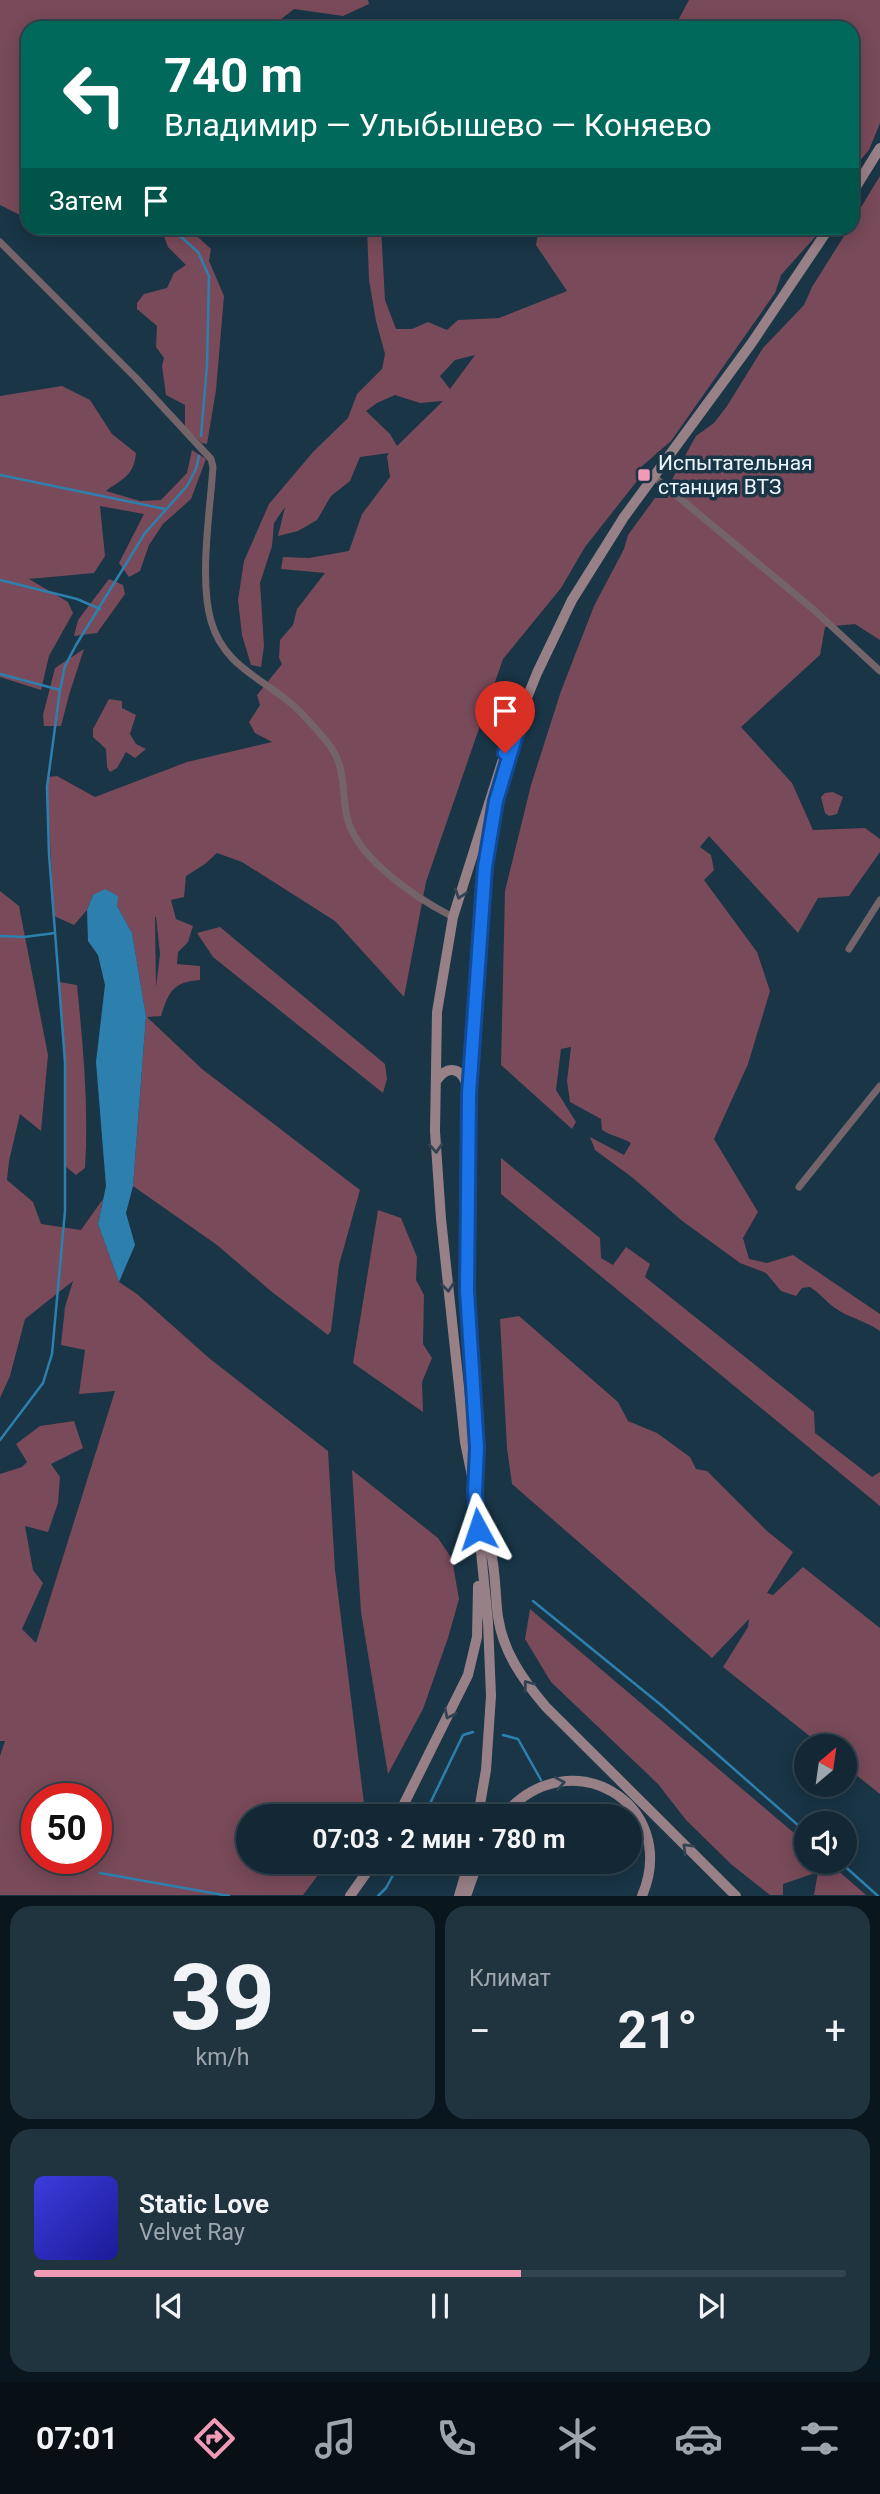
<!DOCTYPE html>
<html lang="ru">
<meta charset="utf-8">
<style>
:root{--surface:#132834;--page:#203440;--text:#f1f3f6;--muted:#9da6ac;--line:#32444f;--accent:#f09ab6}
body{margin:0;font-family:Roboto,sans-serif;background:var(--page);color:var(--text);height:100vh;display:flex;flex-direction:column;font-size:26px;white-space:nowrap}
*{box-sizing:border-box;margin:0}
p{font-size:23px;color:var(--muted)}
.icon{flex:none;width:38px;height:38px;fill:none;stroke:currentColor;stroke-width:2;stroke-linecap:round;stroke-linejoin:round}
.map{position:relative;height:1896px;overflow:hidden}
.panel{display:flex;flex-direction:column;gap:10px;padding:10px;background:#0a161d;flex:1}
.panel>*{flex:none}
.hud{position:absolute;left:21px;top:21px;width:838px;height:214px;border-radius:21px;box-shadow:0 4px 18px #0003,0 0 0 2px var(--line);background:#00695c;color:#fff;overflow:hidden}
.needle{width:46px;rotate:29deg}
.buttons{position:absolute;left:794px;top:1734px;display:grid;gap:14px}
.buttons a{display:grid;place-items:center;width:63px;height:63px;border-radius:50%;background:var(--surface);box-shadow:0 4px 18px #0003,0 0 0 2px var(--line);font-size:35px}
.speed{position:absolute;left:21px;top:1783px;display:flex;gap:14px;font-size:35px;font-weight:700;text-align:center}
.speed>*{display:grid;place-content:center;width:91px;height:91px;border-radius:50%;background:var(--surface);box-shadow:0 4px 18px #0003,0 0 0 2px var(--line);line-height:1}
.speed .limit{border:10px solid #d22;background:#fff;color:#111}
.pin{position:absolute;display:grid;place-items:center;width:60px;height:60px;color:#fff;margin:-72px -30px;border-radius:50% 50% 50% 0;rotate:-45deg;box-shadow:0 0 7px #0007}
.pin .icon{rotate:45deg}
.me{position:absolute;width:77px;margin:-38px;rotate:355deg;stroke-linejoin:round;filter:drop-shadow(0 0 5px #0008)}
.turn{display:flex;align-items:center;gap:24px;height:147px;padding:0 28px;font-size:32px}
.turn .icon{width:91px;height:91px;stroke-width:2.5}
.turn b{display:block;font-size:49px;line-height:60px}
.then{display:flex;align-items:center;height:66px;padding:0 28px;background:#0003;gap:14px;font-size:26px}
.big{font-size:52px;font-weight:700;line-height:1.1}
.panel .card{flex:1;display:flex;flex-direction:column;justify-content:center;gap:10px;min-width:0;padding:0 24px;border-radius:21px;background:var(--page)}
.panel .dial{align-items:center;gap:0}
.dial b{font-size:91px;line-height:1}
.song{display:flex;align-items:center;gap:21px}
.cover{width:84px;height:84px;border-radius:10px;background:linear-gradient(135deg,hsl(240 70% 55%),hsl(240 70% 35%))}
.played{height:7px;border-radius:4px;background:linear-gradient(90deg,var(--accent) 60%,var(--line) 60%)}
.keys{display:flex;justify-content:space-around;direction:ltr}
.heat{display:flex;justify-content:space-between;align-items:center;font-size:38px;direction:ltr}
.panel .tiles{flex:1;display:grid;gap:10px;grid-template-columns:1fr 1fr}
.card:last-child{grid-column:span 2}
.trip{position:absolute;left:236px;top:1804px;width:406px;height:70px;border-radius:35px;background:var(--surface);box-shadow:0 4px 18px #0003,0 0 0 2px var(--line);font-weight:700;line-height:70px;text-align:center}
.dock{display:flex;height:112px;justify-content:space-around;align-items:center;background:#081015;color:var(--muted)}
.dock .icon{width:49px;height:49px}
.dock .selected{color:var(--accent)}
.dock b{font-size:32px;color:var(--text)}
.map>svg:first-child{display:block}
</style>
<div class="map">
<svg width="880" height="1896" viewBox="0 0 880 1896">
<rect width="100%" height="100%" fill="#193546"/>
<path fill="#794a59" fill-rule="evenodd" d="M 0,0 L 368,0 L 369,4 L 343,16 L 294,9 L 270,28 L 28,28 L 28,219 L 0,205 Z
M 689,0 L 880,0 L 880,123 L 869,150 L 852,170 L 852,28 L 674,28 Z
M 880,176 L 880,640 L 855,624 L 825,627 L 820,655 L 741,727 L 792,783 L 813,830 L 865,828 L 880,839 L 880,852 L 849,896 L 818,898 L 798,933 L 709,836 L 700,847 L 711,855 L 714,870 L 704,880 L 757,952 L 770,991 L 748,1064 L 714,1139 L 758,1212 L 743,1238 L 749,1259 L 767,1263 L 793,1255 L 880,1314 L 880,1331 C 866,1321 849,1318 835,1308 C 826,1302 820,1293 810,1287 L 802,1288 L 796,1296 L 781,1291 L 766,1273 L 740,1263 L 681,1220 L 633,1178 L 595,1150 L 590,1137 L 624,1155 L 631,1143 C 621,1137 611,1136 602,1130 L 601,1119 L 570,1102 L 567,1081 L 571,1047 L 561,1049 L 556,1090 L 576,1122 L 572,1129 L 501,1065 L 505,891 L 531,785 L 561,691 L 594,606 L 624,549 L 628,535 L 655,498 L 668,498 L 669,485 L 696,436 L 714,423 L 727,406 L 763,348 L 804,305 L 812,287 L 849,228 L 852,228 L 852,222 Z
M 151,228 L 188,228 L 211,249 L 209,261 L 224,296 L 216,390 L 207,444 L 202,443 L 185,427 L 185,405 L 166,395 L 162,366 L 164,358 L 156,347 L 157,326 L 137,309 L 137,303 L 144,294 L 167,288 L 174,273 L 186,265 L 168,247 L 163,234 Z
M 367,228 L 381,228 L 385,300 L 396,329 L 412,329 L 428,322 L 447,330 L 458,320 L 499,318 L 567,291 L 536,245 L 539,228 L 816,228 L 816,236 L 781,275 L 775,293 L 671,441 L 640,468 L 637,481 L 585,547 L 561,588 L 503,659 L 426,882 L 404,997 L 335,921 L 242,862 L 217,853 L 205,864 L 186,876 L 184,897 L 171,900 L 176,919 L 193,926 L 188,942 L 178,952 L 177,964 L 200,966 L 200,980 C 173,982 169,991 161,1016 L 147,1017 L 202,1069 L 360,1190 L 339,1265 L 331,1331 L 328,1335 L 272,1292 L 217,1245 L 133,1186 L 146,1016 L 132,933 L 117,906 L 93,895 L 87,910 L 74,925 L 54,916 L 47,787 L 48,777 L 57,776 L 95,797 L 187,762 L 272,742 L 255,733 L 249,722 L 260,705 L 257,695 L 282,664 L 279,658 L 280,640 L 293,625 L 297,609 L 325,573 L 281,569 L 283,557 L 309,558 L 349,551 L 362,514 L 390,477 L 387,456 L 389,453 L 360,457 L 350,481 L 331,496 L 317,520 L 298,531 L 278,536 L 285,507 L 274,523 L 272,546 L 260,583 L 264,646 L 261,667 L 251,665 L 242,635 L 238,600 L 244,561 L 269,504 L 313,452 L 348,418 L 357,394 L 382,369 L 385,354 L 376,321 L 369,280 ZM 475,355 L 450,389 L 440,376 L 455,360 ZM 395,395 L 420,403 L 443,401 L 397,446 L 390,434 L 366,411 L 377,403 ZM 156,917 L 160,954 L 156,987 L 155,917 Z
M 62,386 L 90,400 L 112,434 L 136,453 C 134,476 122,479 106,491 L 140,501 L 161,500 L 187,473 L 192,450 L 206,459 L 191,499 L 163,524 L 149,545 L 140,571 L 129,577 L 119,563 L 144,514 L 100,506 L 105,556 L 94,573 L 29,579 L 68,602 L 73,613 L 49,656 L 41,690 L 0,677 L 0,396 Z
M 109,579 L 123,585 L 125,594 L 97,633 L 74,636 L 78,620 Z
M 84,649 L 69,695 L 61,726 L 44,726 L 43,715 L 55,668 Z
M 109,699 L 122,701 L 122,708 L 136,715 L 130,734 L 136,744 L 146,749 L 135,758 L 126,752 L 117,768 L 110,772 L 107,767 L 106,749 L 93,737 L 93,729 Z
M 833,792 L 843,797 L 837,814 L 829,816 L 825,813 L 821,797 L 825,793 Z
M 0,891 L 19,906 L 48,1055 L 41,1131 L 20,1114 L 9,1161 L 7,1180 L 33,1202 L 41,1224 L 81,1230 L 103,1199 L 98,1224 L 119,1282 L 137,1294 L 209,1358 L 328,1451 L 335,1570 L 364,1803 L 357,1816 L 248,1816 L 248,1862 L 328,1862 L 303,1895 L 0,1895 L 0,1756 L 5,1741 L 0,1741 L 0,1474 L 22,1467 L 27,1462 L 16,1444 L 40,1426 L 74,1421 L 83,1448 L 51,1464 L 60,1477 L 58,1503 L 48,1532 L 25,1526 L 33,1570 L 43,1583 L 22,1629 L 36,1643 L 115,1391 L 79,1394 L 85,1350 L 61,1345 L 65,1307 L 73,1281 L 25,1319 L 10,1376 L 0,1398 ZM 37,1799 L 96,1799 L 96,1858 L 37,1858 Z
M 220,927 L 385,1064 L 387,1079 L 383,1093 L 213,957 L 197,933 Z
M 59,982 L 77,985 C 83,1046 89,1107 85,1168 L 76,1175 L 65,1166 L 65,1062 Z
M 501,1158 L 600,1238 L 601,1258 L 613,1265 L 626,1247 L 650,1264 L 645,1277 L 814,1412 L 815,1433 L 872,1477 L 880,1472 L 880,1506 L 501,1194 Z
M 378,1210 L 401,1218 L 417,1257 L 416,1280 L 424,1295 L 423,1344 L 432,1358 L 422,1382 L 423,1412 L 353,1363 Z
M 519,1316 L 618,1402 L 628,1421 L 657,1433 L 690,1457 L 696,1469 L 707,1471 L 767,1531 L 793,1552 L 767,1593 L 773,1595 L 803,1567 L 880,1628 L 880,1794 L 845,1766 L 845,1746 L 822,1746 L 723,1667 L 748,1627 L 749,1619 L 712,1658 L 512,1484 L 507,1448 L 500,1319 Z
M 352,1470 L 438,1538 L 452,1559 L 459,1599 L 448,1638 L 423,1709 L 388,1774 L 361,1612 Z
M 530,1609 L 807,1844 L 807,1862 L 828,1862 L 866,1895 L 814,1895 L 818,1872 L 783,1884 L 783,1895 L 770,1895 L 732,1865 L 686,1820 L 658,1784 L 551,1682 L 525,1639 Z"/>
<path fill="#2d80ae" d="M 105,889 L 118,896 L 117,906 L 132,933 L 146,1016 L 133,1186 L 126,1213 L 135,1245 L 119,1282 L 98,1224 L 106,1186 L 96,1062 L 105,985 L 98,955 L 88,941 L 87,910 L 93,895 Z"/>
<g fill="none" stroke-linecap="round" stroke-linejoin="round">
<path stroke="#2d80ae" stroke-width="2.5" d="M 171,228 L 198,252 L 209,276 L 207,366 L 201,436
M 0,475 L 165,509
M 0,580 L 77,599 L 100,609
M 0,674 L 60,690
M 0,936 L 24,937 L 55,933
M 0,1440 L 43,1383 L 52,1354 L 65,1211 L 65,1062 L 49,854 L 47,787 L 60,690 L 65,666 L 76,645 L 145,533 L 187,486 L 196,469 L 199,456
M 533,1601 L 661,1705 L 807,1833
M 503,1735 L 518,1739 L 541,1780
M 424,1816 L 463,1735 L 473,1732
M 840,1862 L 878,1896
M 100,1873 L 229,1896
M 378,1896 L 386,1888 L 400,1862"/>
<path stroke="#746469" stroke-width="7" d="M 0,242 L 136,378 L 211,459 L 213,467 C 210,511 199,579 211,621 C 224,667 263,678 294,706 C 306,717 317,730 327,742 C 345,763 342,787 346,812 C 352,856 416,898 453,917
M 653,476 L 814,610 L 880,671
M 849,949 L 880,900
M 799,1187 L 880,1086"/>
<path stroke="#988087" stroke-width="10" d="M 852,193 L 880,148
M 437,1080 C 448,1064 463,1068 467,1087
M 476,1474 L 477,1448 L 467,1291 L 469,1094 L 485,867 L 499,792
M 480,1533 C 483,1537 487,1542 489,1546 C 496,1563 495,1598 498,1617 C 503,1652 523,1680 546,1707 L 736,1896
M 398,1816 L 468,1675 L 477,1637 L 478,1586
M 478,1816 L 486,1770 L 491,1696 L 488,1622 L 475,1491 L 465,1442 L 441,1219 L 435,1131 L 437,1012 L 453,917 L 505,753 L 537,673 L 572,600 L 624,517 L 751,344 L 829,228
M 503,1816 C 569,1737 681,1803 642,1896
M 350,1896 L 374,1862
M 459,1896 L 469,1862
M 466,1896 L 478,1862"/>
</g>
<defs><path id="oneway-chevron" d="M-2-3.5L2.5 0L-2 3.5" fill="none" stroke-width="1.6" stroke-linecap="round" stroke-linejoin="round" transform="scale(1.75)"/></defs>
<g stroke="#324453">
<use href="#oneway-chevron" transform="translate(460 894) rotate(108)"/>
<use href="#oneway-chevron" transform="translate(436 1148) rotate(87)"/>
<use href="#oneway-chevron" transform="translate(448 1287) rotate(84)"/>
<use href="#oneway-chevron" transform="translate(528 1685) rotate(-127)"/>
<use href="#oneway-chevron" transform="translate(449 1714) rotate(116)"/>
<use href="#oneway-chevron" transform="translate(560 1783) rotate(-10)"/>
<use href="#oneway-chevron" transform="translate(687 1848) rotate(-135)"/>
</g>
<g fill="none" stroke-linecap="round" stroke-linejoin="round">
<g stroke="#114b97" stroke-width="18">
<path id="route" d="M 478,1529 L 475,1491 L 477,1448 L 467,1291 L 469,1094 L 485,867 L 496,801 L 522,714 L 505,753"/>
</g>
<use href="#route" stroke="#1a73e8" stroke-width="12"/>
</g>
<rect fill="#f09ab6" stroke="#193546" stroke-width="2.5" x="637" y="468" width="14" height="14" rx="3.5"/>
<g text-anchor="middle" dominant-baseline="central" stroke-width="7" stroke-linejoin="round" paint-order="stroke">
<g font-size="21" fill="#ecf6fd" stroke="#193546" text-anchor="start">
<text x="658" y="463">Испытательная<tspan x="658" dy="24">станция ВТЗ</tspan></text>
</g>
</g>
</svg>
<div class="buttons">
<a><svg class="needle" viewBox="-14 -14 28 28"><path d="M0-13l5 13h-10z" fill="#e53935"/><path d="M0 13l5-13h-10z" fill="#9da6ac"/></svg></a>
<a><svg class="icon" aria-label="sound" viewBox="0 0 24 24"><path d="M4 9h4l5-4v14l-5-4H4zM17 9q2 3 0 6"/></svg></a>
</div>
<div class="speed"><div class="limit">50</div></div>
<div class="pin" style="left:505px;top:753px;background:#d93025"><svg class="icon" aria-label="arrive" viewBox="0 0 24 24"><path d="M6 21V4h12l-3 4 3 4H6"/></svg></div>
<svg class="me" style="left:478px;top:1529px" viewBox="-20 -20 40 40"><path d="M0-17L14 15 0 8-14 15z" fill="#1a73e8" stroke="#fff" stroke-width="4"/></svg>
<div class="trip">07:03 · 2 мин · 780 m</div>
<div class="hud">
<div class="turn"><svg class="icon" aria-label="left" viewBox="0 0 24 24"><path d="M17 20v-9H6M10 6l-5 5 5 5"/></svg><div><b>740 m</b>Владимир — Улыбышево — Коняево</div></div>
<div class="then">Затем<svg class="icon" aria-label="arrive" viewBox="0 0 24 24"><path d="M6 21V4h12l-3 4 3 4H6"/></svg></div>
</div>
</div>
<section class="panel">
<div class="tiles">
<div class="card dial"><b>39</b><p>km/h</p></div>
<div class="card"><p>Климат</p>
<div class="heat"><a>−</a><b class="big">21°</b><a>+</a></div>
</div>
<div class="card">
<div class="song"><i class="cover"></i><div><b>Static Love</b><p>Velvet Ray</p></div></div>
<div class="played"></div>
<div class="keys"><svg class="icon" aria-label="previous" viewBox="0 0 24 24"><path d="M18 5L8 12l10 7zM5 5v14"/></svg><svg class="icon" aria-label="pause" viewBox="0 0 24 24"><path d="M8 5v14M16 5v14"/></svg><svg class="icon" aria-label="next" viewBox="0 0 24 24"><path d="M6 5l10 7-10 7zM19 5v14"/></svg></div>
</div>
</div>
</section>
<nav class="dock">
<b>07:01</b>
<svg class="icon selected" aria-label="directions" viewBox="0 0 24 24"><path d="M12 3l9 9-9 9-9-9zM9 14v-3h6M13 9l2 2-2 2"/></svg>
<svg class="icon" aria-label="music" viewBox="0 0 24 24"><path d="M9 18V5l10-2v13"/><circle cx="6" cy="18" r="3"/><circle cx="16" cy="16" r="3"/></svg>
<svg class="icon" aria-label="phone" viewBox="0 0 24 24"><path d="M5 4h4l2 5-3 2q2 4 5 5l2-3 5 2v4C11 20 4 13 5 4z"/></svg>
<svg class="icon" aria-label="climate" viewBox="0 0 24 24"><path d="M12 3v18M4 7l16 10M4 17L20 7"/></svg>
<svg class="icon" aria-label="car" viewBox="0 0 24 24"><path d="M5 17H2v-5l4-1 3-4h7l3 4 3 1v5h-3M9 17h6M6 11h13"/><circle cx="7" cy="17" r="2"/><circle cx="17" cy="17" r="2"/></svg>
<svg class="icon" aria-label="filters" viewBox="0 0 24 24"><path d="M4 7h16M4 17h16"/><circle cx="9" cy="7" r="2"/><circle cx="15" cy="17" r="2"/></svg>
</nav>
